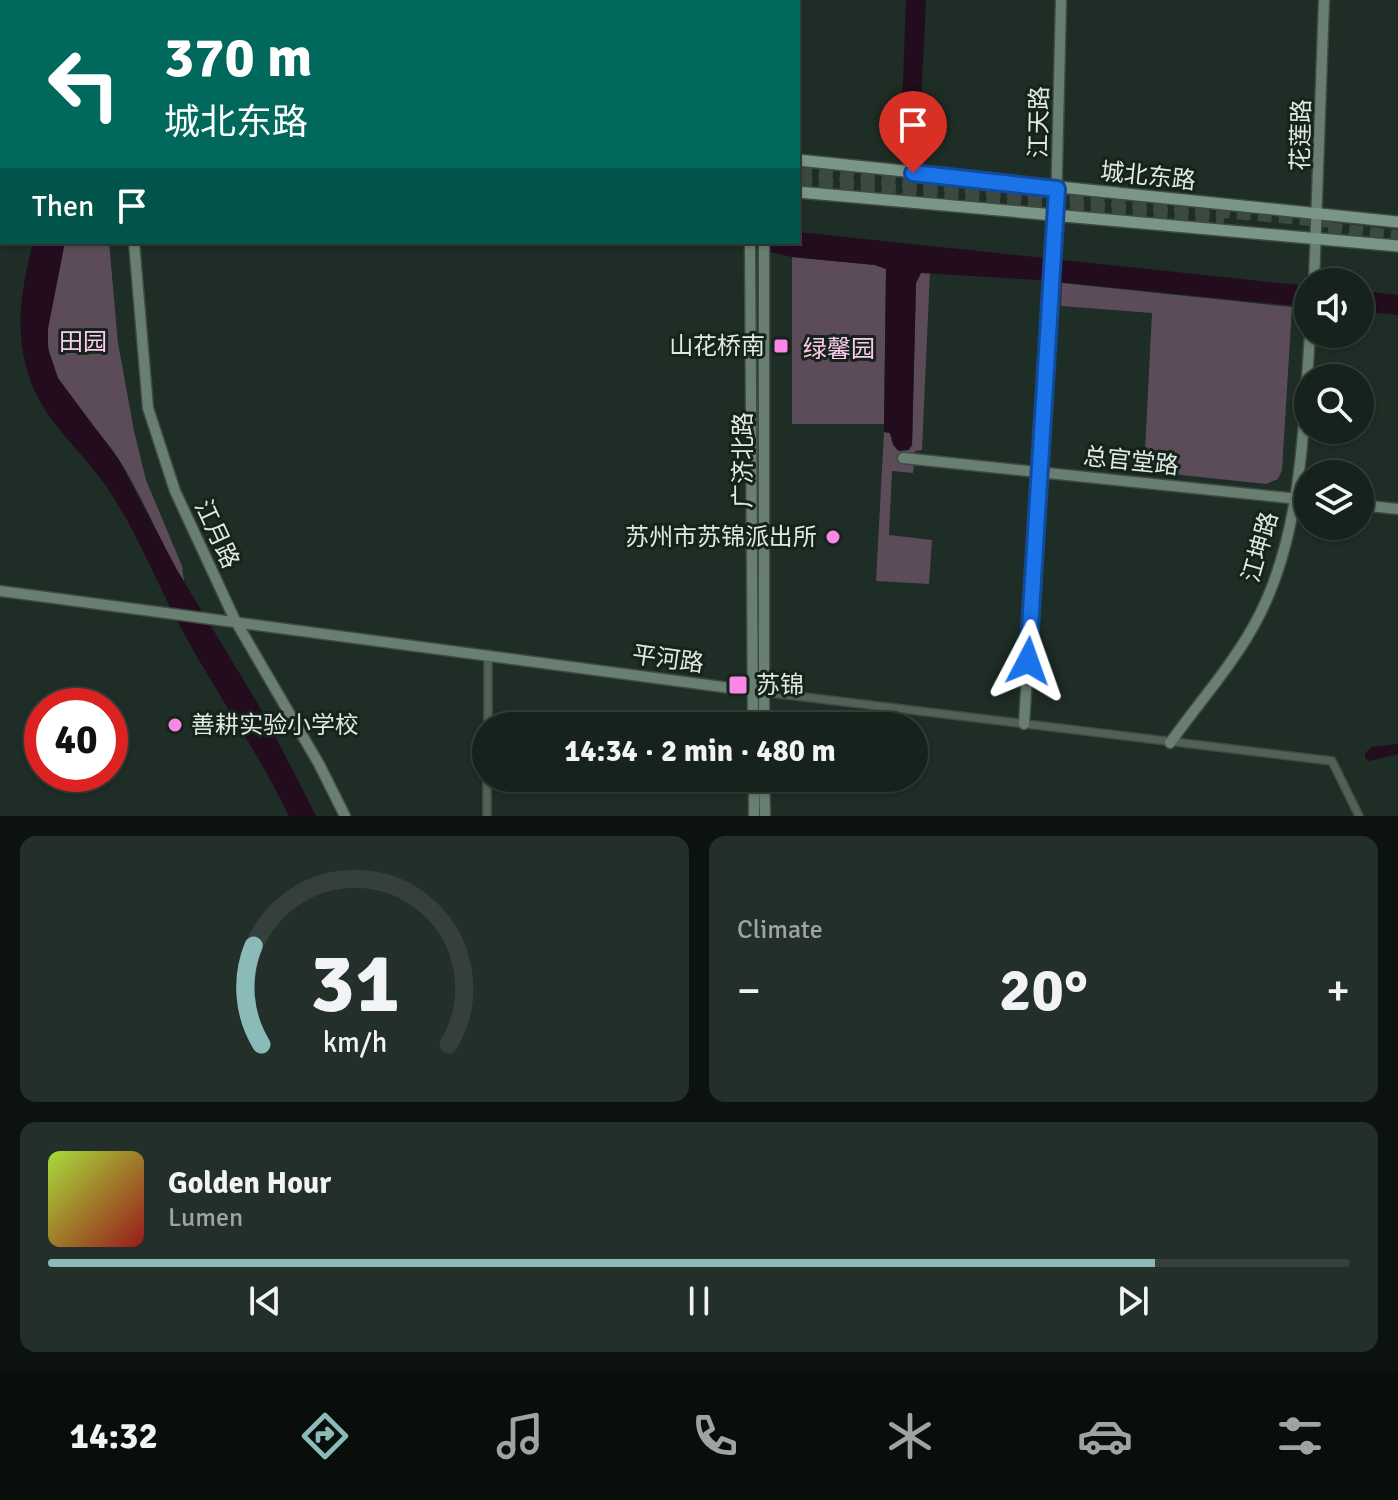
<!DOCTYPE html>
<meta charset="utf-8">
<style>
:root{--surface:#16221c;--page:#232f29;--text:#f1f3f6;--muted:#9ea4a3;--line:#353f3b;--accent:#8bbbb9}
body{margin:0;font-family:Signika,"Noto Sans SC",sans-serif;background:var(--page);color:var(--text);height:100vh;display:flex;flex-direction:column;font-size:30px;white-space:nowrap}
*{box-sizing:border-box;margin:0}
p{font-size:26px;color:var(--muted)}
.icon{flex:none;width:44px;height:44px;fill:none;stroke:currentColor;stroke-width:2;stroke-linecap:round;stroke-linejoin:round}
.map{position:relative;height:816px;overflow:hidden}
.sheet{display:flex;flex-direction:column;gap:20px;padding:20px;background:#0c130f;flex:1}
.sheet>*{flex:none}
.hud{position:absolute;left:0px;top:0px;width:800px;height:244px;box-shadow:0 2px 6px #0004,0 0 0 2px var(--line);background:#00695c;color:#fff;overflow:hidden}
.fabs{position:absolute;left:1294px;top:268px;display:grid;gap:16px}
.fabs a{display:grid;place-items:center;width:80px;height:80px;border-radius:50%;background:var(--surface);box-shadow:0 2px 6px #0004,0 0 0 2px var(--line);font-size:40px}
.speed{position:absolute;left:24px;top:688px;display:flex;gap:16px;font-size:40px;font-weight:700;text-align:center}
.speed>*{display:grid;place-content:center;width:104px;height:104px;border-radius:50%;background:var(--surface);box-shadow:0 2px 6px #0004,0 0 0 2px var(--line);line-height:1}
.speed .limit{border:12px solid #d22;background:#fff;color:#111}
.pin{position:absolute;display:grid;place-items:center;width:68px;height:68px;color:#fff;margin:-82px -34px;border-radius:50% 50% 50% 0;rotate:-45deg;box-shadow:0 0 8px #0007}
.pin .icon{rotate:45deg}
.me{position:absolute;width:88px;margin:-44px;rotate:4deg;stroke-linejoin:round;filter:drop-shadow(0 0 6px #0008)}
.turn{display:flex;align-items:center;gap:28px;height:168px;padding:0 32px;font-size:36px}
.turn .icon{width:104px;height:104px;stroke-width:2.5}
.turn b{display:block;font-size:56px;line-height:68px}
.then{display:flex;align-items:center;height:76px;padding:0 32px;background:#0003;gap:16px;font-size:30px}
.big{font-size:60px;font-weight:700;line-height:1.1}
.sheet .widget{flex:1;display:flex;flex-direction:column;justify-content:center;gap:12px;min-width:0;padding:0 28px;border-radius:16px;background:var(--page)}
.sheet .dial{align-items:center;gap:0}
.dial svg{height:208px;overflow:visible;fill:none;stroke:var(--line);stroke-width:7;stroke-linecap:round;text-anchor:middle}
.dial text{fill:var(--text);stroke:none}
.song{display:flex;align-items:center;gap:24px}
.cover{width:96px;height:96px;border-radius:12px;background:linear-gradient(135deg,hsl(80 70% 55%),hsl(0 70% 35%))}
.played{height:8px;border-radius:4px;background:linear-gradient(90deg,var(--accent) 85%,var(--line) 85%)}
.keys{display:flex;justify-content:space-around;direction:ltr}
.heat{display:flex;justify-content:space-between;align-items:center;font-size:44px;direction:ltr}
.sheet .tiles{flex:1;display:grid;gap:20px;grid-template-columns:1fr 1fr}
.widget:last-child{grid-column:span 2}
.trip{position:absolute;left:472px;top:712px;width:456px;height:80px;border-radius:40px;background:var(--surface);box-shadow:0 2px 6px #0004,0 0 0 2px var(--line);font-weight:700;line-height:80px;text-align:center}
.menu{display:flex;height:128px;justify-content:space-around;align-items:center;background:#090e0b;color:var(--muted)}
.menu .icon{width:56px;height:56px}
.menu .active{color:var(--accent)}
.menu b{font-size:36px;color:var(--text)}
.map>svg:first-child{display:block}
</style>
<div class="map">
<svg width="1398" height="816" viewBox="0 0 1398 816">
<rect width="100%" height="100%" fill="#1e2d25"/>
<path fill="#5c4b58" d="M 65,242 L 109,242 L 118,343 L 134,431 L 146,480 L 182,566 L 184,582 C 160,542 143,497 118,458 C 102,433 80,414 64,391 C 33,346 54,289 65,242 Z
M 792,257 L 875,265 L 886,269 L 884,424 L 792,424 Z
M 930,271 L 922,450 L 915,451 L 913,473 L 892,471 L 889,535 L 932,540 L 929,584 L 876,581 L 884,432 L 890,433 L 897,450 L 908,450 L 912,446 L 916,283 L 921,273 Z
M 1062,283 L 1292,307 L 1282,470 L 1278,479 L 1266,484 L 1144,471 L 1152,313 L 1061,306 Z"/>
<path fill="#220c1e" d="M 906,0 L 926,0 L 919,138 L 901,136 Z
M 798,232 L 1308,286 L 1308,307 L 1038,280 L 921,273 L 916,283 L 912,443 L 909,450 L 899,451 L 893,445 L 890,433 L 884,432 L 886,269 L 875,265 L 792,257 L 733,243 L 628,242 L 798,242 Z
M 33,242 L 65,242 L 48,329 L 48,348 L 58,378 L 119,460 L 177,570 L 264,714 L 316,816 L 289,816 C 258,752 217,694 183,632 C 158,586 139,536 110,492 C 84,451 42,422 28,373 C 14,328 22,287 33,242 Z
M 1360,291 L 1398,295 L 1398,315 L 1360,311 Z
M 1398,744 L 1398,754 L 1369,761 L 1365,758 L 1365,753 L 1372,747 Z"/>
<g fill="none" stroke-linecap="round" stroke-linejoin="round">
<path stroke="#3b4941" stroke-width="14" stroke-dasharray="14 7" stroke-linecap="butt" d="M 798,171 L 1342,222
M 798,182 L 1224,220
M 1328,229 L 1398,237"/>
<g stroke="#3d4b43" stroke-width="10">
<path id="street" d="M 763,692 L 1332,761 L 1359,816
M 488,726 L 488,654
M 487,816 L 487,778"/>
</g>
<g stroke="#3d4b43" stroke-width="13">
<path id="secondary" d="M 121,0 L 121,2
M 716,0 L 716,2
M 731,0 L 732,2
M 134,242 L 148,408 L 175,491 L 235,620 L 319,764 L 345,816
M 750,242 L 753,726
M 1314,282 L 1324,0
M 903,458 L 1308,500
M 1360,505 L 1398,509
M 0,591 L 753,691
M 1024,724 L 1056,212 L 1061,0
M 764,726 L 764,242
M 1170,743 C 1197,705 1230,668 1253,627 C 1302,541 1303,431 1310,334
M 754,778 L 754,816
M 764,778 L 765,816"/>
</g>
<g stroke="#3d4b43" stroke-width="14">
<path id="primary" d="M 0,153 L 2,153
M 798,160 L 1398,222
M 798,192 L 1398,246"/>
</g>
<g stroke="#3d4b43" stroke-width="17">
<path id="highway" d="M 0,105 L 2,105
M 0,120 L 2,120
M 0,138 L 2,138"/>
</g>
<use href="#street" stroke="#536058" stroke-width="7"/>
<use href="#secondary" stroke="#697f72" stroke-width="10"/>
<use href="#primary" stroke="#7a9686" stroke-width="11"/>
<use href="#highway" stroke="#8aac98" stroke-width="14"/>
</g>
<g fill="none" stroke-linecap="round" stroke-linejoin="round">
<g stroke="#114b97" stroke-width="20">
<path id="route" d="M 913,173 L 1057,189 L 1028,661"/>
</g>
<use href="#route" stroke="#1a73e8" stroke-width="14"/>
</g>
<g fill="#fa87e6" stroke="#15231b" stroke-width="3">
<rect x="773" y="338" width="16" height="16" rx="4"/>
<circle cx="833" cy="537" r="8"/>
<rect x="728" y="675" width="20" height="20" rx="4"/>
<circle cx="175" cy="725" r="8"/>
</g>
<g text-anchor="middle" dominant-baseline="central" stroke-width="6" stroke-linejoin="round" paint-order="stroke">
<g font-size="24" fill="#dfe8e2" stroke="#15231b">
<text transform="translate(1039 122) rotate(-89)">江天路</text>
<text transform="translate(1301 135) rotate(-89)">花莲路</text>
<text transform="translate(1148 176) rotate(6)">城北东路</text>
<text transform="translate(743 460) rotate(-90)">广济北路</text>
<text transform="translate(1131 461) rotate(6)">总官堂路</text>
<text transform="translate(217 534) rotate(65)">江月路</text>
<text transform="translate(1260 547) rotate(-74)">江坤路</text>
<text transform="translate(668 659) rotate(8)">平河路</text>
</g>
<g font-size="24" fill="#fdcaf2" stroke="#15231b">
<text x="83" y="342">田园</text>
<text x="839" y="349">绿馨园</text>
</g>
<g font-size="24" fill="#dfe8e2" stroke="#15231b" text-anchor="end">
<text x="765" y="346">山花桥南</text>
<text x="817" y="537">苏州市苏锦派出所</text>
<text x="756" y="685" text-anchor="start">苏锦</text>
<text x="191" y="725" text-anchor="start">善耕实验小学校</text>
</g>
</g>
</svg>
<div class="fabs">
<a><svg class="icon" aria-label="sound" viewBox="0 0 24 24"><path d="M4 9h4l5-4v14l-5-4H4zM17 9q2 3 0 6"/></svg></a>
<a><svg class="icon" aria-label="search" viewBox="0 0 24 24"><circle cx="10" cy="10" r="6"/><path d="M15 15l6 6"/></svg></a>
<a><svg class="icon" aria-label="layers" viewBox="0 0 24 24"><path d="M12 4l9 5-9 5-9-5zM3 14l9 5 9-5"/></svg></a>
</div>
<div class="speed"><div class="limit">40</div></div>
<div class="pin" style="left:913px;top:173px;background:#d93025"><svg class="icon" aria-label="arrive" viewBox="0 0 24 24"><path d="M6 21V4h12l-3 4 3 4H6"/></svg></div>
<svg class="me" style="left:1028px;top:661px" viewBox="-20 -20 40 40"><path d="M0-17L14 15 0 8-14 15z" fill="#1a73e8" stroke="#fff" stroke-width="4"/></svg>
<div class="trip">14:34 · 2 min · 480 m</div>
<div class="hud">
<div class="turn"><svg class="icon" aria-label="left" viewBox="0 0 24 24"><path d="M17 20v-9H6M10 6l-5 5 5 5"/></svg><div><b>370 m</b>城北东路</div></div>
<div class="then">Then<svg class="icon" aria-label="arrive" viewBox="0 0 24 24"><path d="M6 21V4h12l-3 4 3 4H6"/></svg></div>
</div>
</div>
<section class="sheet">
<div class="tiles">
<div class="widget dial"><svg viewBox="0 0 100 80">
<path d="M14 69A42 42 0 1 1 86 69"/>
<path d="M14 69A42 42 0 0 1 11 31" stroke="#8bbbb9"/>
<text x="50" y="56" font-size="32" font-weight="700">31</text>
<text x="50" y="72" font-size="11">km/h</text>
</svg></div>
<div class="widget"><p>Climate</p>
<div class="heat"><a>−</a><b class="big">20°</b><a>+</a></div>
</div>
<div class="widget">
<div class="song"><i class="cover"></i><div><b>Golden Hour</b><p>Lumen</p></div></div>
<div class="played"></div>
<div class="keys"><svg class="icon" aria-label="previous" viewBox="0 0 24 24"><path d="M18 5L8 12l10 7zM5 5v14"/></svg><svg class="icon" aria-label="pause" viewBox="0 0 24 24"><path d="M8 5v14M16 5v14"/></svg><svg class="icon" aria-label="next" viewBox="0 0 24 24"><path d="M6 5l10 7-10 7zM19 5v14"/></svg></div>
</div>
</div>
</section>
<nav class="menu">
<b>14:32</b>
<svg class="icon active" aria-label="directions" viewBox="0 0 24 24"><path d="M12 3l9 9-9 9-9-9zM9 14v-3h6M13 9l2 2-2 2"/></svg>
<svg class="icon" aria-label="music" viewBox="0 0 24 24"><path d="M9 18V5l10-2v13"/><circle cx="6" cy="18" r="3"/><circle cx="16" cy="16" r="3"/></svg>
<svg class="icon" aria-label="phone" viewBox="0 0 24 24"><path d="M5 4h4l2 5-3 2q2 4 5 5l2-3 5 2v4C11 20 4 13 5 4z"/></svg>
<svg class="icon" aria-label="climate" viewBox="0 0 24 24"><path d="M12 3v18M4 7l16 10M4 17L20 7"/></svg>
<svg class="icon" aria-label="car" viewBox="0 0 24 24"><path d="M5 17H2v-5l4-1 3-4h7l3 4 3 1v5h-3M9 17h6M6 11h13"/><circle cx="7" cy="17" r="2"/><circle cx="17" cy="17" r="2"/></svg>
<svg class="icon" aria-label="filters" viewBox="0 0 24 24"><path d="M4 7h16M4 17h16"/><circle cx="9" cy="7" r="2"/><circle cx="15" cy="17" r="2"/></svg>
</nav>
